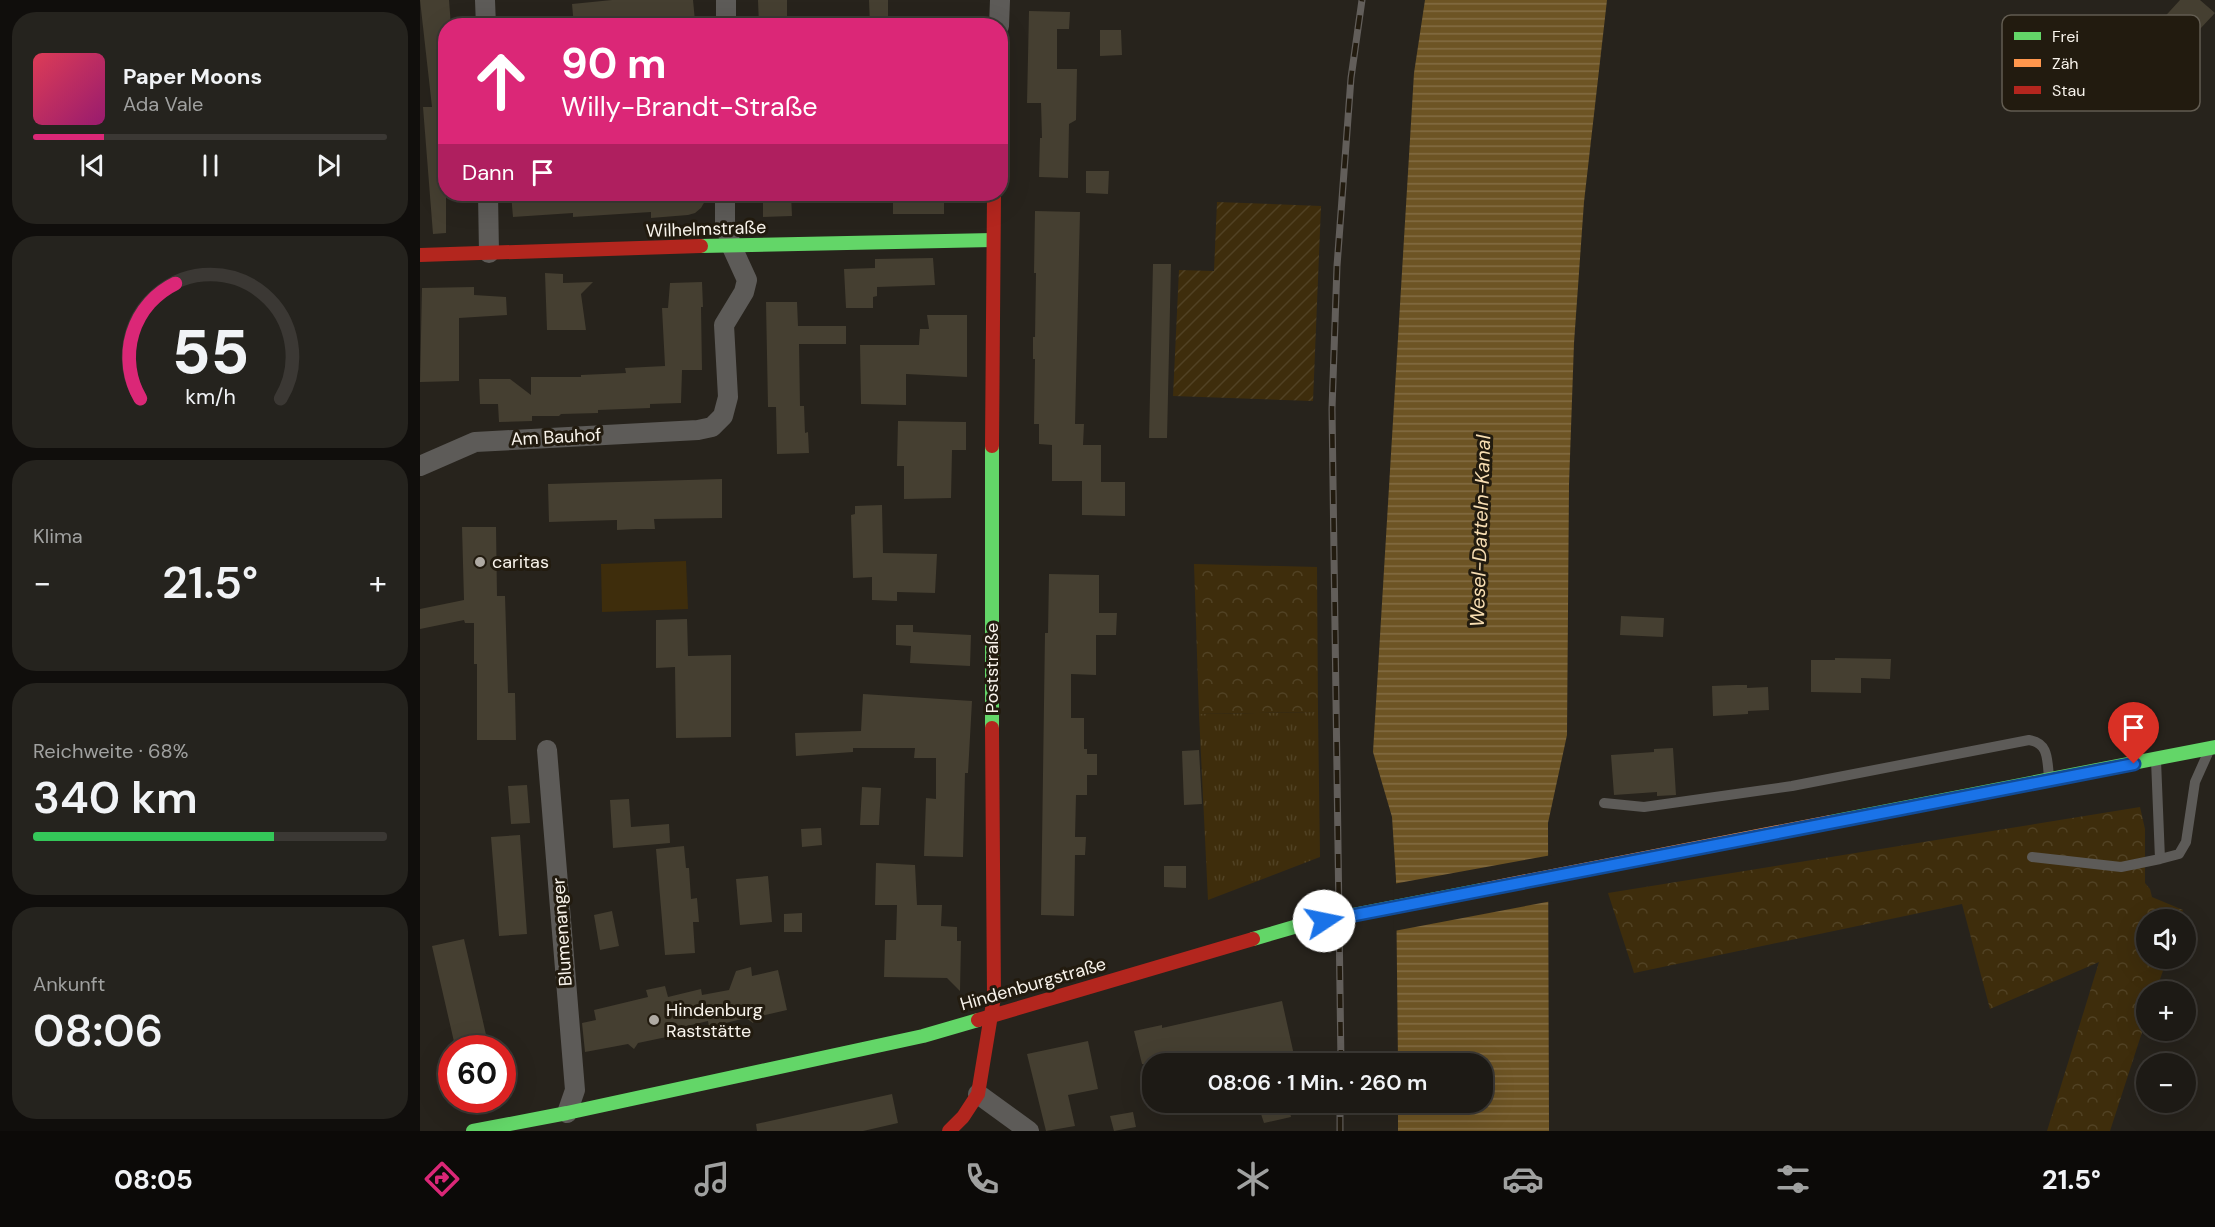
<!DOCTYPE html>
<html lang="de">
<meta charset="utf-8">
<style>
:root{--surface:#1d1a15;--page:#25231e;--text:#f1f3f6;--muted:#a0a1a0;--line:#3b3834;--accent:#db2777}
body{margin:0;font-family:"DM Sans",sans-serif;background:var(--page);color:var(--text);height:100vh;display:flex;flex-direction:column;font-size:22px;white-space:nowrap}
*{box-sizing:border-box;margin:0}
p{font-size:20px;color:var(--muted)}
.icon{flex:none;width:33px;height:33px;fill:none;stroke:currentColor;stroke-width:2;stroke-linecap:round;stroke-linejoin:round}
.map{position:relative;flex:1;overflow:hidden}
.drawer{display:flex;flex-direction:column;gap:12px;padding:12px;background:#100e0c;width:420px}
.drawer>*{flex:none}
.hud{position:absolute;left:18px;top:18px;width:570px;height:183px;border-radius:24px;box-shadow:0 6px 24px #0002,0 0 0 2px var(--line);background:#db2777;color:#fff;overflow:hidden}
.controls{position:absolute;left:1716px;top:909px;display:grid;gap:12px}
.controls a{display:grid;place-items:center;width:60px;height:60px;border-radius:50%;background:var(--surface);box-shadow:0 6px 24px #0002,0 0 0 2px var(--line);font-size:30px}
.speed{position:absolute;left:18px;top:1035px;display:flex;gap:12px;font-size:30px;font-weight:700;text-align:center}
.speed>*{display:grid;place-content:center;width:78px;height:78px;border-radius:50%;background:var(--surface);box-shadow:0 6px 24px #0002,0 0 0 2px var(--line);line-height:1}
.speed .limit{border:9px solid #d22;background:#fff;color:#111}
.pin{position:absolute;display:grid;place-items:center;width:51px;height:51px;color:#fff;margin:-62px -26px;border-radius:50% 50% 50% 0;rotate:-45deg;box-shadow:0 0 6px #0007}
.pin .icon{rotate:45deg}
.me{position:absolute;width:66px;margin:-33px;rotate:79deg;stroke-linejoin:round;filter:drop-shadow(0 0 4px #0008)}
.turn{display:flex;align-items:center;gap:21px;height:126px;padding:0 24px;font-size:27px}
.turn .icon{width:78px;height:78px;stroke-width:2.5}
.turn b{display:block;font-size:42px;line-height:51px}
.then{display:flex;align-items:center;height:57px;padding:0 24px;background:#0003;gap:12px;font-size:22px}
.big{font-size:45px;font-weight:600;line-height:1.1}
.drawer .widget{flex:1;display:flex;flex-direction:column;justify-content:center;gap:9px;min-width:0;padding:0 21px;border-radius:24px;background:var(--page)}
.drawer .dial{align-items:center;gap:0}
.dial svg{height:156px;overflow:visible;fill:none;stroke:var(--line);stroke-width:7;stroke-linecap:round;text-anchor:middle}
.dial text{fill:var(--text);stroke:none}
.song{display:flex;align-items:center;gap:18px}
.cover{width:72px;height:72px;border-radius:9px;background:linear-gradient(135deg,hsl(350 70% 55%),hsl(320 70% 35%))}
.played{height:6px;border-radius:3px;background:linear-gradient(90deg,var(--accent) 20%,var(--line) 20%)}
.keys{display:flex;justify-content:space-around;direction:ltr}
.heat{display:flex;justify-content:space-between;align-items:center;font-size:33px;direction:ltr}
.charge{height:9px;border-radius:4px;background:linear-gradient(90deg,#34c759 68%,var(--line) 0)}
.trip{position:absolute;left:722px;top:1053px;width:351px;height:60px;border-radius:24px;background:var(--surface);box-shadow:0 6px 24px #0002,0 0 0 2px var(--line);font-weight:600;line-height:60px;text-align:center}
.tabs{display:flex;height:96px;justify-content:space-around;align-items:center;background:#0c0a08;color:var(--muted)}
.tabs .icon{width:42px;height:42px}
.tabs .selected{color:var(--accent)}
.tabs b{font-size:27px;color:var(--text)}
main{display:flex;flex:1;min-height:0}
.map>svg:first-child{display:block}
</style>
<main>
<section class="drawer">
<div class="widget">
<div class="song"><i class="cover"></i><div><b>Paper Moons</b><p>Ada Vale</p></div></div>
<div class="played"></div>
<div class="keys"><svg class="icon" aria-label="previous" viewBox="0 0 24 24"><path d="M18 5L8 12l10 7zM5 5v14"/></svg><svg class="icon" aria-label="pause" viewBox="0 0 24 24"><path d="M8 5v14M16 5v14"/></svg><svg class="icon" aria-label="next" viewBox="0 0 24 24"><path d="M6 5l10 7-10 7zM19 5v14"/></svg></div>
</div>
<div class="widget dial"><svg viewBox="0 0 100 80">
<path d="M14 69A42 42 0 1 1 86 69"/>
<path d="M14 69A42 42 0 0 1 32 10" stroke="#db2777"/>
<text x="50" y="56" font-size="32" font-weight="700">55</text>
<text x="50" y="72" font-size="11">km/h</text>
</svg></div>
<div class="widget"><p>Klima</p>
<div class="heat"><a>−</a><b class="big">21.5°</b><a>+</a></div>
</div>
<div class="widget"><p>Reichweite · 68%</p><b class="big">340 km</b><div class="charge"></div></div>
<div class="widget"><p>Ankunft</p><b class="big">08:06</b></div>
</section>
<div class="map">
<svg width="1795" height="1131" viewBox="0 0 1795 1131">
<defs>
<pattern id="grass-tufts" width="24" height="20" patternUnits="userSpaceOnUse" patternTransform="scale(1.5)"><rect width="24" height="20" fill="#3e2d0c"/><path d="M3 7l-1-3M5 7V3M7 7l1-3M15 17l-1-3M17 17v-4M19 17l1-3" fill="none" stroke="#514224"/></pattern>
<pattern id="forest-crowns" width="20" height="18" patternUnits="userSpaceOnUse" patternTransform="scale(1.5)"><rect width="20" height="18" fill="#3e2d0c"/><path d="M2 6a3 3 0 1 1 6 0M12 15a3 3 0 1 1 6 0" fill="none" stroke="#514224"/></pattern>
<pattern id="garden-furrows" width="10" height="10" patternUnits="userSpaceOnUse" patternTransform="scale(1.5)"><rect width="10" height="10" fill="#3e2d0c"/><path d="M-1 1l2-2M0 10L10 0M9 11l2-2" fill="none" stroke="#514224"/></pattern>
<pattern id="water-rules" width="6" height="5" patternUnits="userSpaceOnUse" patternTransform="scale(1.5)"><rect width="6" height="5" fill="#6d5424"/><path d="M0 2.5h6" fill="none" stroke="#836d44"/></pattern>
</defs>
<rect width="100%" height="100%" fill="#27231c"/>
<path fill="url(#grass-tufts)" d="M 898,712 L 900,857 L 788,900 L 779,714 Z"/>
<path fill="url(#forest-crowns)" d="M 774,564 L 897,567 L 898,712 L 779,714 Z
M 1720,807 L 1725,829 L 1725,883 L 1730,889 L 1732,897 L 1763,910 L 1760,919 L 1726,920 L 1726,958 L 1747,959 L 1736,991 L 1726,992 L 1726,1020 L 1690,1131 L 1627,1131 L 1679,962 L 1570,1009 L 1542,904 L 1214,973 L 1188,893 Z"/>
<path fill="url(#garden-furrows)" d="M 797,202 L 901,206 L 893,401 L 753,396 L 759,270 L 794,271 Z"/>
<path fill="#3e2d0c" d="M 266,561 L 268,609 L 182,612 L 181,564 Z"/>
<path fill="url(#water-rules)" d="M 1005,0 L 1187,0 L 1164,202 L 1154,343 L 1149,485 L 1147,735 L 1128,823 L 1129,1131 L 978,1131 L 978,1103 L 1062,1102 L 1062,1064 L 978,1063 L 976,879 L 972,817 L 953,752 L 994,73 Z"/>
<path fill="#27231c" d="M 1132,855 L 1132,901 L 974,931 L 973,884 Z"/>
<path fill="#453f31" d="M 0,0 L 29,0 L 31,26 L 26,26 L 26,233 L 13,234 L 3,107 L 12,107 Z
M 192,0 L 273,0 L 275,21 L 226,26 L 154,26 L 152,4 Z
M 338,0 L 367,0 L 367,26 L 339,26 Z
M 449,0 L 468,0 L 468,26 L 450,26 Z
M 1760,0 L 1780,0 L 1795,13 L 1764,46 L 1739,23 Z
M 609,11 L 650,12 L 649,29 L 637,29 L 637,69 L 657,69 L 656,120 L 649,124 L 648,178 L 619,177 L 620,138 L 622,138 L 621,103 L 607,103 Z
M 680,30 L 701,30 L 702,55 L 680,56 Z
M 666,171 L 689,171 L 688,194 L 666,193 Z
M 91,194 L 289,194 L 281,208 L 275,213 L 268,215 L 231,218 L 231,212 L 153,217 L 153,213 L 93,217 Z
M 343,194 L 371,194 L 372,216 L 343,217 Z
M 473,194 L 524,194 L 524,214 L 473,214 Z
M 615,211 L 660,212 L 655,424 L 664,424 L 663,445 L 681,445 L 681,482 L 705,482 L 705,516 L 662,515 L 662,481 L 632,481 L 632,445 L 619,444 L 619,424 L 614,424 L 615,359 L 613,359 L 613,337 L 615,337 L 616,273 L 614,273 Z
M 513,258 L 515,285 L 457,287 L 457,296 L 453,297 L 453,308 L 426,308 L 424,269 L 455,268 L 455,259 Z
M 733,264 L 751,264 L 747,438 L 729,438 Z
M 125,273 L 143,274 L 143,283 L 173,282 L 161,294 L 166,330 L 127,330 Z
M 282,282 L 283,307 L 281,307 L 282,370 L 262,370 L 261,403 L 230,404 L 230,408 L 178,410 L 178,413 L 141,414 L 139,416 L 112,416 L 112,421 L 79,422 L 78,404 L 60,404 L 59,379 L 90,379 L 111,395 L 111,377 L 161,377 L 161,375 L 206,373 L 205,368 L 245,366 L 242,308 L 248,308 L 250,283 Z
M 54,287 L 54,295 L 86,297 L 87,315 L 39,318 L 39,381 L 0,382 L 2,288 Z
M 346,302 L 377,302 L 378,326 L 426,326 L 426,344 L 379,344 L 380,406 L 384,406 L 385,433 L 388,432 L 389,453 L 357,454 L 356,407 L 348,407 Z
M 507,315 L 547,315 L 547,377 L 486,374 L 486,405 L 441,404 L 440,345 L 499,345 L 500,329 L 509,329 Z
M 478,421 L 546,422 L 546,450 L 532,450 L 531,498 L 484,499 L 484,466 L 477,466 Z
M 302,479 L 302,518 L 234,519 L 235,529 L 216,529 L 197,530 L 197,520 L 129,522 L 128,484 Z
M 462,505 L 463,553 L 517,554 L 515,593 L 477,592 L 477,601 L 452,600 L 452,577 L 433,578 L 431,515 L 435,514 L 435,506 Z
M 42,527 L 76,527 L 77,596 L 85,596 L 88,693 L 95,693 L 96,740 L 57,740 L 57,664 L 54,664 L 54,623 L 45,623 L 44,620 L 0,629 L 0,609 L 44,600 Z
M 629,574 L 679,575 L 679,613 L 697,613 L 696,635 L 676,635 L 676,675 L 651,674 L 651,718 L 664,718 L 664,749 L 667,749 L 667,754 L 677,754 L 677,775 L 667,775 L 667,795 L 656,795 L 655,837 L 666,837 L 665,855 L 655,855 L 654,916 L 621,915 L 625,633 L 628,633 Z
M 1201,616 L 1244,618 L 1243,637 L 1200,635 Z
M 267,619 L 268,656 L 311,655 L 311,737 L 256,738 L 255,667 L 236,668 L 236,620 Z
M 476,625 L 493,625 L 493,632 L 551,635 L 550,666 L 490,663 L 491,646 L 476,645 Z
M 1415,658 L 1471,659 L 1470,679 L 1441,678 L 1441,693 L 1391,692 L 1391,660 L 1415,660 Z
M 1316,685 L 1327,685 L 1327,688 L 1348,687 L 1349,710 L 1328,711 L 1328,714 L 1293,716 L 1292,686 Z
M 443,694 L 552,701 L 548,773 L 545,773 L 543,857 L 504,856 L 506,798 L 516,799 L 516,758 L 494,758 L 495,748 L 433,748 L 433,752 L 376,756 L 375,733 L 441,731 Z
M 1253,748 L 1256,795 L 1237,796 L 1237,792 L 1194,795 L 1191,755 L 1234,752 L 1234,749 Z
M 779,750 L 782,804 L 764,805 L 762,751 Z
M 107,785 L 110,823 L 91,824 L 88,786 Z
M 442,787 L 461,788 L 459,825 L 440,825 Z
M 209,799 L 211,827 L 249,824 L 250,843 L 193,848 L 190,800 Z
M 401,828 L 402,845 L 382,847 L 381,829 Z
M 100,835 L 107,934 L 79,936 L 71,837 Z
M 264,846 L 266,868 L 269,868 L 271,899 L 277,898 L 279,922 L 273,922 L 275,953 L 245,955 L 236,849 Z
M 456,863 L 495,865 L 497,905 L 522,905 L 521,926 L 537,927 L 537,941 L 541,941 L 540,991 L 527,978 L 464,977 L 465,940 L 476,940 L 477,905 L 455,905 Z
M 744,866 L 766,866 L 766,888 L 744,887 Z
M 348,876 L 352,922 L 320,925 L 316,879 Z
M 192,911 L 199,946 L 180,950 L 174,915 Z
M 382,913 L 382,932 L 364,932 L 364,914 Z
M 44,939 L 67,1039 L 35,1046 L 12,946 Z
M 331,967 L 332,976 L 358,970 L 367,1010 L 336,1017 L 333,1023 L 326,1018 L 289,1027 L 288,1021 L 254,1029 L 256,1035 L 218,1043 L 214,1049 L 208,1044 L 165,1052 L 162,1023 L 176,1020 L 174,1010 L 228,997 L 226,990 L 245,986 L 248,997 L 281,989 L 282,995 L 309,990 L 316,971 Z
M 862,1001 L 876,1064 L 825,1064 L 821,1051 L 778,1060 L 778,1056 L 749,1064 L 722,1064 L 714,1031 L 742,1025 L 742,1028 Z
M 668,1041 L 678,1089 L 648,1095 L 655,1126 L 626,1131 L 607,1054 Z
M 472,1094 L 478,1123 L 443,1131 L 337,1131 L 336,1124 Z
M 837,1102 L 868,1102 L 871,1117 L 844,1123 Z
M 713,1112 L 716,1127 L 694,1131 L 690,1116 Z"/>
<g fill="none" stroke-linecap="round" stroke-linejoin="round">
<path stroke="#5d5b58" stroke-width="10" d="M 1736,760 L 1740,859 L 1759,854 L 1766,842 L 1775,782 L 1788,753
M 1184,803 L 1224,807 L 1372,786 L 1609,740 C 1629,743 1627,760 1629,777
M 1612,857 L 1701,867 L 1740,859"/>
<path stroke="#5d5b58" stroke-width="20" d="M 65,0 L 66,26
M 306,26 L 306,0
M 579,26 L 580,0
M 68,194 L 69,253
M 0,466 L 55,442 L 278,430 L 292,427 L 303,416 L 308,397 L 304,325 L 324,292 L 327,280 L 311,245 L 305,223 L 305,194
M 127,750 L 155,1090 L 147,1113
M 558,1094 L 609,1131"/>
<path stroke="#63d668" stroke-width="14" d="M 281,246 L 573,240
M 572,446 L 572,728
M 1410,822 L 1795,747
M 833,939 L 881,925 L 1061,890
M 53,1131 L 147,1113 L 503,1036 L 558,1020"/>
<path stroke="#ff974d" stroke-width="14" d="M 1061,890 L 1410,822"/>
<path stroke="#b3261e" stroke-width="14" d="M 0,255 L 281,246
M 572,446 L 574,194
M 558,1020 L 833,939
M 529,1131 L 543,1117 L 558,1094 L 574,997 L 572,728"/>
<g stroke="#625e5a" stroke-width="7">
<path id="rail" d="M 921,1064 L 912,409 L 917,266 L 931,78 L 942,0
M 920,1131 L 920,1102"/>
</g>
<use href="#rail" stroke="#221b0f" stroke-width="4.5" stroke-dasharray="14" stroke-linecap="butt"/>
</g>
<g fill="none" stroke-linecap="round" stroke-linejoin="round">
<g stroke="#114b97" stroke-width="15">
<path id="route" d="M 904,921 L 1714,764"/>
</g>
<use href="#route" stroke="#1a73e8" stroke-width="10"/>
</g>
<g fill="#afaaa3" stroke="#221b0f" stroke-width="2">
<circle cx="60" cy="562" r="6"/>
<circle cx="234" cy="1020" r="6"/>
</g>
<g text-anchor="middle" dominant-baseline="central" stroke-width="6" stroke-linejoin="round" paint-order="stroke">
<g font-size="18" fill="#f8f3eb" stroke="#221b0f">
<text transform="translate(286 229) rotate(-2)">Wilhelmstraße</text>
<text transform="translate(136 437) rotate(-3)">Am Bauhof</text>
<text transform="translate(572 668) rotate(-90)">Poststraße</text>
<text transform="translate(142 932) rotate(-94)">Blumenanger</text>
<text transform="translate(613 984) rotate(-16)">Hindenburgstraße</text>
</g>
<g font-size="18" fill="#f8f3eb" stroke="#221b0f" text-anchor="start">
<text x="72" y="562">caritas</text>
<text x="246" y="1010">Hindenburg<tspan x="246" dy="21">Raststätte</tspan></text>
</g>
<g font-size="20" font-style="italic" fill="#f7ddb2" stroke="#221b0f">
<text transform="translate(1060 531) rotate(-88)">Wesel-Datteln-Kanal</text>
</g>
</g>
<rect x="1582" y="15" width="198" height="96" rx="9" fill="#221b0f" stroke="#625c51" stroke-width="1.5"/>
<rect x="1594" y="32" width="27" height="8" fill="#63d668"/>
<rect x="1594" y="59" width="27" height="8" fill="#ff974d"/>
<rect x="1594" y="86" width="27" height="8" fill="#b3261e"/>
<g font-size="16" fill="#f8f3eb">
<text x="1632" y="42">Frei</text>
<text x="1632" y="69">Zäh</text>
<text x="1632" y="96">Stau</text>
</g>
</svg>
<div class="controls">
<a><svg class="icon" aria-label="sound" viewBox="0 0 24 24"><path d="M4 9h4l5-4v14l-5-4H4zM17 9q2 3 0 6"/></svg></a>
<a>+</a>
<a>−</a>
</div>
<div class="speed"><div class="limit">60</div></div>
<div class="pin" style="left:1714px;top:764px;background:#d93025"><svg class="icon" aria-label="arrive" viewBox="0 0 24 24"><path d="M6 21V4h12l-3 4 3 4H6"/></svg></div>
<svg class="me" style="left:904px;top:921px" viewBox="-20 -20 40 40"><circle r="19" fill="#fff"/><path d="M0-13L10 11 0 6-10 11z" fill="#1a73e8"/></svg>
<div class="trip">08:06 · 1 Min. · 260 m</div>
<div class="hud">
<div class="turn"><svg class="icon" aria-label="ahead" viewBox="0 0 24 24"><path d="M12 20V5M6 11l6-6 6 6"/></svg><div><b>90 m</b>Willy-Brandt-Straße</div></div>
<div class="then">Dann<svg class="icon" aria-label="arrive" viewBox="0 0 24 24"><path d="M6 21V4h12l-3 4 3 4H6"/></svg></div>
</div>
</div>
</main>
<nav class="tabs">
<b>08:05</b>
<svg class="icon selected" aria-label="directions" viewBox="0 0 24 24"><path d="M12 3l9 9-9 9-9-9zM9 14v-3h6M13 9l2 2-2 2"/></svg>
<svg class="icon" aria-label="music" viewBox="0 0 24 24"><path d="M9 18V5l10-2v13"/><circle cx="6" cy="18" r="3"/><circle cx="16" cy="16" r="3"/></svg>
<svg class="icon" aria-label="phone" viewBox="0 0 24 24"><path d="M5 4h4l2 5-3 2q2 4 5 5l2-3 5 2v4C11 20 4 13 5 4z"/></svg>
<svg class="icon" aria-label="climate" viewBox="0 0 24 24"><path d="M12 3v18M4 7l16 10M4 17L20 7"/></svg>
<svg class="icon" aria-label="car" viewBox="0 0 24 24"><path d="M5 17H2v-5l4-1 3-4h7l3 4 3 1v5h-3M9 17h6M6 11h13"/><circle cx="7" cy="17" r="2"/><circle cx="17" cy="17" r="2"/></svg>
<svg class="icon" aria-label="filters" viewBox="0 0 24 24"><path d="M4 7h16M4 17h16"/><circle cx="9" cy="7" r="2"/><circle cx="15" cy="17" r="2"/></svg>
<b>21.5°</b>
</nav>
